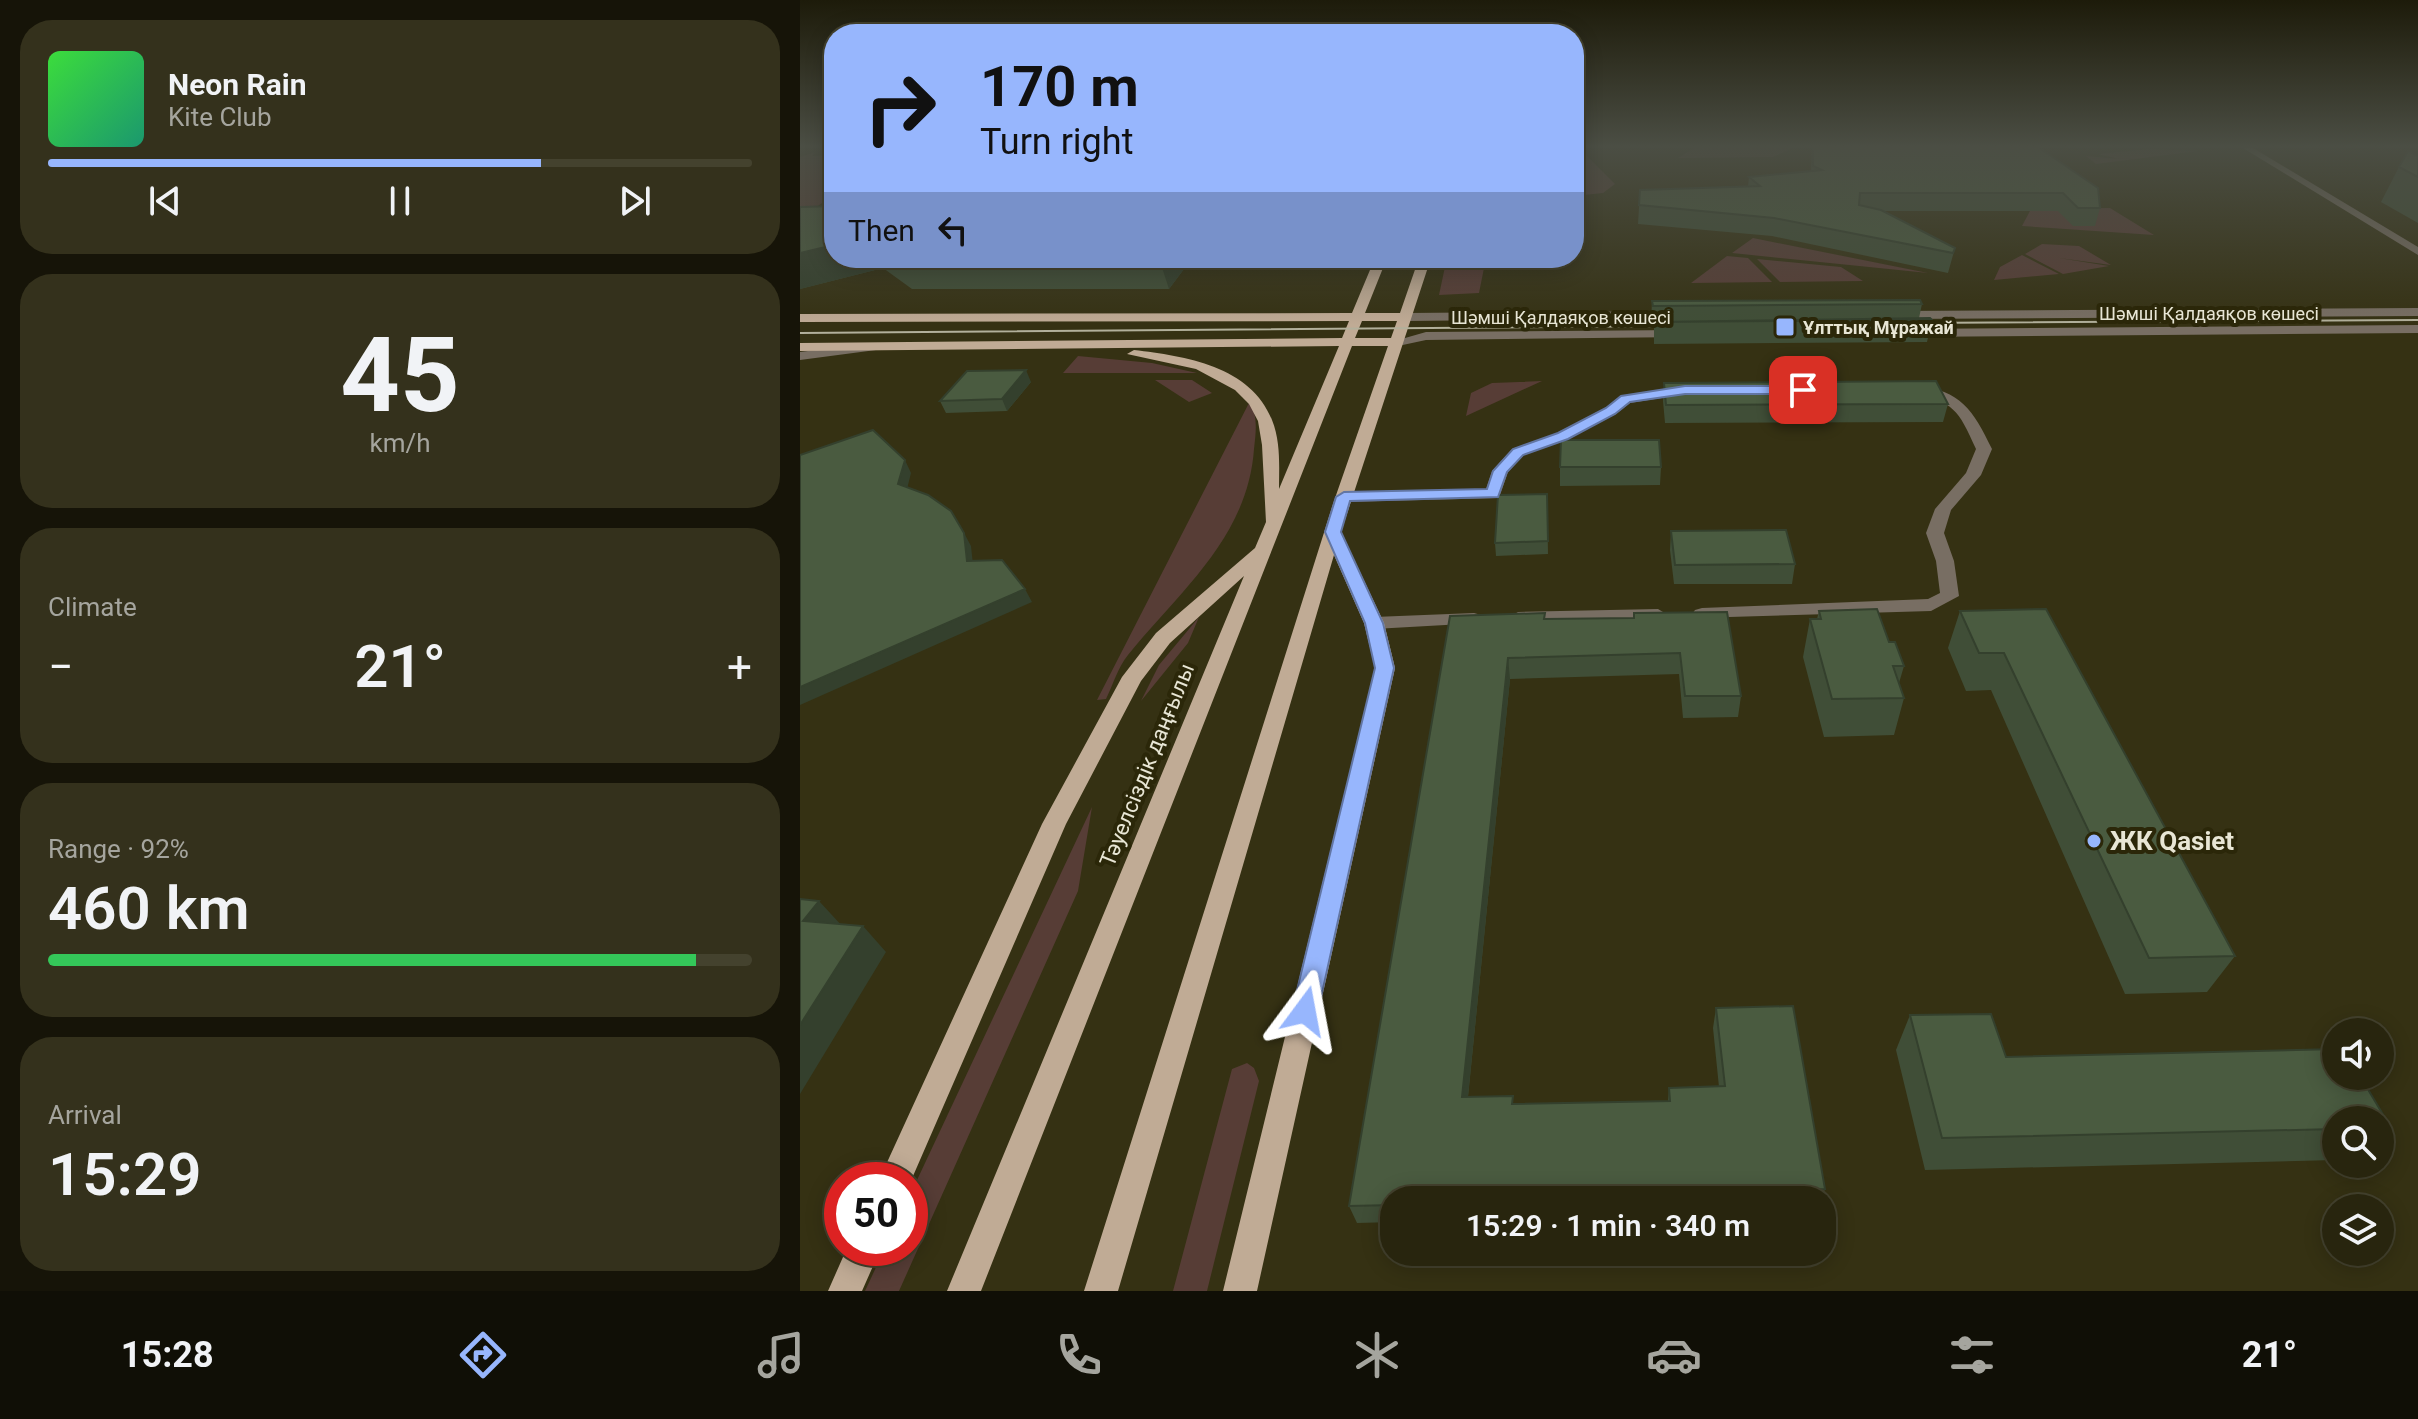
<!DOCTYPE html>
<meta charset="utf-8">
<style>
:root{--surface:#28250e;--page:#34311c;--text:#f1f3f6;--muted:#a5a59e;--line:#44422e;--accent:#97b6fd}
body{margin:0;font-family:Roboto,sans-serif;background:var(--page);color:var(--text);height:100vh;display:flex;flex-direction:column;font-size:30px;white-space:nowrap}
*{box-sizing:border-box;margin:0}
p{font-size:26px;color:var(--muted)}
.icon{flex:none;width:44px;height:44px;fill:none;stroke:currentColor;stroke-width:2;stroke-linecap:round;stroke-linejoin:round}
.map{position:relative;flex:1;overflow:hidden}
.sheet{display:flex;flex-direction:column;gap:20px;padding:20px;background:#161408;width:800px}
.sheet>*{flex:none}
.hud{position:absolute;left:24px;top:24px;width:760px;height:244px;border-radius:32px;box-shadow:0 4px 20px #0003,0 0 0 2px var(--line);background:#97b6fd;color:#111;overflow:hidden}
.controls{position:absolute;left:1522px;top:1018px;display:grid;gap:16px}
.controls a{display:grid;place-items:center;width:72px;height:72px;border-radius:50%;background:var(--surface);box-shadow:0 4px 20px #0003,0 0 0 2px var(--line);font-size:40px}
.speed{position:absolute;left:24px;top:1162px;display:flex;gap:16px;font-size:40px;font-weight:700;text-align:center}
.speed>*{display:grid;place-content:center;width:104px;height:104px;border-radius:50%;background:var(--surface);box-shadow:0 4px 20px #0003,0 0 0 2px var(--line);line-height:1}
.speed .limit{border:12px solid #d22;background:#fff;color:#111}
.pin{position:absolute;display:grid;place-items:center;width:68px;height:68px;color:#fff;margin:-34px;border-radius:16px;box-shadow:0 4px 12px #0006}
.me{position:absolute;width:88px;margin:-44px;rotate:13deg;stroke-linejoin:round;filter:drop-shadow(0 0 6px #0008)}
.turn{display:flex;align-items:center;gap:28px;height:168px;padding:0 24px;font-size:36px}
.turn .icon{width:104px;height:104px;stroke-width:2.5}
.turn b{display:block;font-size:56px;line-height:68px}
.then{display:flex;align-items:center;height:76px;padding:0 24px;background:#0003;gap:16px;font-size:30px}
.big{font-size:60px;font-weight:600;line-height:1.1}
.sheet .card{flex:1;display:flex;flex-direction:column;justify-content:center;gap:12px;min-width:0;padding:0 28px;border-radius:32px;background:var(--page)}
.sheet .dial{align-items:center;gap:0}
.dial b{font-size:104px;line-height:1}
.song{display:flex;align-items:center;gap:24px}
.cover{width:96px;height:96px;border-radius:12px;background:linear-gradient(135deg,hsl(120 70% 55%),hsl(160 70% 35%))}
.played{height:8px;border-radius:4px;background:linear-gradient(90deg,var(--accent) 70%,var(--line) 70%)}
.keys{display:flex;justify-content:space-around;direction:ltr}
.heat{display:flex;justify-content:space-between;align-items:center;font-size:44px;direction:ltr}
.charge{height:12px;border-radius:6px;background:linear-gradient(90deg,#34c759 92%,var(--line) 0)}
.trip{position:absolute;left:580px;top:1186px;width:456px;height:80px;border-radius:32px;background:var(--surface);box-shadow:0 4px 20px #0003,0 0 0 2px var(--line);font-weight:600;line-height:80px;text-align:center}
.menu{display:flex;height:128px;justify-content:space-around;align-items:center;background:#100f06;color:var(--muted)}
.menu .icon{width:56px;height:56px}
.menu .on{color:var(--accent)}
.menu b{font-size:36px;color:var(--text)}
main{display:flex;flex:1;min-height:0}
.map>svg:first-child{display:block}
</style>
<main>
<section class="sheet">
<div class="card">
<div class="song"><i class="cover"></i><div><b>Neon Rain</b><p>Kite Club</p></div></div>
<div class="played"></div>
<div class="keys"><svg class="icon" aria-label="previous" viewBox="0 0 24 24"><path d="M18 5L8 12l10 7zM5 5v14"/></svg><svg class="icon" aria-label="pause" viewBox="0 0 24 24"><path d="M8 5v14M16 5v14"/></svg><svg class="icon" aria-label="next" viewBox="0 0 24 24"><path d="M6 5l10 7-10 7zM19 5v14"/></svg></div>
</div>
<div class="card dial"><b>45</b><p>km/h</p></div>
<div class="card"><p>Climate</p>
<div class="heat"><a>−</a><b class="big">21°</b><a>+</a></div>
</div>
<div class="card"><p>Range · 92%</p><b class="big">460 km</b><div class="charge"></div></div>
<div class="card"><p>Arrival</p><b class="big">15:29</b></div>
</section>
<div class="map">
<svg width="1618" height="1291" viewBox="0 0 1618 1291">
<rect width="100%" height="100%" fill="#353113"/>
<path fill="#573d36" d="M 774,145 L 776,145 L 815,184 L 803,193 L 774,196 Z
M 899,145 L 999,145 L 973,157 L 878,158 Z
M 1350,149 L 1398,151 L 1296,164 L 1286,156 L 1319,159 L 1298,154 Z
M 16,152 L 12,156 L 34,155 L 34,195 L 0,218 L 0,157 Z
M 1310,208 L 1354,235 L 1222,226 L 1231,209 Z
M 953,238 L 1128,273 L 932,253 Z
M 1242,244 L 1279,246 L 1311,265 L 1259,258 L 1309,266 L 1263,274 L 1225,254 Z
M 1222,255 L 1259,274 L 1194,280 L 1200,267 Z
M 927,256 L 948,258 L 972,282 L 891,283 Z
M 651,258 L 686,258 L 679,293 L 639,295 L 646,262 Z
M 957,259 L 1041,267 L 1063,281 L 980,282 Z
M 278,356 L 352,363 L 397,373 L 263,373 Z
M 355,380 L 392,380 L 412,393 L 389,402 Z
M 742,381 L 666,416 L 671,393 L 692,383 Z
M 450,401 C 458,418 456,431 454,449 C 448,537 380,591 328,655 C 318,667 313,685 306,699 L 297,700 Z
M 399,617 L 388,643 L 341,701 L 359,665 Z
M 292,807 L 278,891 L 99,1291 L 65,1291 L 85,1248 L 110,1248 L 110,1195 Z
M 447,1063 L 454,1068 L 459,1081 L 407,1291 L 373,1291 L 432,1069 Z"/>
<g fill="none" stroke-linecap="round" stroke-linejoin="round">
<path fill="#786e63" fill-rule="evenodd" d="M 1438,145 L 1448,145 L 1618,247 L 1618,255 Z
M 1618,308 L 1618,316 L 1094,319 L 1088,315 L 1094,311 Z
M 878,311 L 882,312 L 882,318 L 607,321 L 601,317 L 607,313 Z
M 1618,325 L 1618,333 L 1105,337 L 1098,333 L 1105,329 Z
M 881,330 L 886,331 L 886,337 L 626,340 L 598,346 L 591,342 L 626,332 Z
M 71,343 L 76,344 L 76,350 L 0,360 L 0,352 Z
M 888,386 L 895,390 L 893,393 L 830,403 L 816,414 L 768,439 L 724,455 L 708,472 L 699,498 L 544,502 L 536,497 L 544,492 L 686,489 L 692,471 L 712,449 L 758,433 L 806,408 L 821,396 Z
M 1116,386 C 1161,390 1173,410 1192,449 L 1181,475 L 1151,510 L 1144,533 L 1154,561 L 1159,596 L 1131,611 L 895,618 L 892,614 L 895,610 L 902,608 L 1128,599 L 1140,593 L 1136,561 L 1126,533 L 1135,509 L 1166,473 L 1176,449 C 1158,409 1154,402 1111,393 L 1109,390 Z
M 858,609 L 868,615 L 865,619 L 718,624 L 708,618 L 718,612 Z
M 674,613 L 681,615 L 684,619 L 681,623 L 574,629 L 564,623 L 574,617 Z"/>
<path fill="#c0ab95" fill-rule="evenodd" d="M 575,258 L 587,258 L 565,313 L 600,313 L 619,258 L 631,258 L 541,532 L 584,623 L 595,668 L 457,1291 L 423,1291 L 575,668 L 564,623 L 534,555 L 318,1291 L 284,1291 L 534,501 L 588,346 L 552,346 L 181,1291 L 147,1291 L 444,576 L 370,643 L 341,681 L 266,824 L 110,1183 L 110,1180 L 79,1180 L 84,1169 L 242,824 L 322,677 L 356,633 L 455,548 L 466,522 L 462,445 L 458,421 L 449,404 L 435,390 L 396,369 L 327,354 L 334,350 C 385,356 451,366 472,420 C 481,442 479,467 479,489 L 539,346 L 0,351 L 0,343 L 542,338 L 549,321 L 0,322 L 0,314 L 552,313 ZM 562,321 L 597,321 L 591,338 L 555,338 Z
M 47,1248 L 81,1248 L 62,1291 L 28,1291 Z"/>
<path stroke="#b2b09b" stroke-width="2" d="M 1110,323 L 1618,320
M 0,333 L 874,326"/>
</g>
<path fill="#404e37" d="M 1012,145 L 1235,145 L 1300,208 L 1295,226 L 1273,226 L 1258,211 L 1083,211 L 1155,248 L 1148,273 L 972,236 L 838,224 L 840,190 L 948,186 L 949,177 L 1011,171 Z
M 1618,156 L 1618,223 L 1581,202 L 1599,167 Z
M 0,207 L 34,258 L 457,258 L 455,261 L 410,261 L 384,269 L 369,289 L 112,289 L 83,268 L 0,289 Z
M 852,301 L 1122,304 L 1119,318 L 1132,320 L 1127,342 L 854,344 L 854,327 L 852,327 L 851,323 Z
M 231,382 L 207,411 L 146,413 L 140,401 Z
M 864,383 L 1148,404 L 1143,422 L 865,423 L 863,401 Z
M 760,467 L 861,467 L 860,485 L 760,486 Z
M 747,494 L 748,554 L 696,556 L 695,543 Z
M 871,531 L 995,564 L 992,584 L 874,584 L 870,550 Z
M 1246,609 L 1435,956 L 1407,992 L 1325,994 L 1191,690 L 1166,691 L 1148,648 L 1160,611 Z
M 1019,611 L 1089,642 L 1104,666 L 1099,683 L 1104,698 L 1094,735 L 1024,737 L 1003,657 L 1010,619 L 1017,619 Z
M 650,616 L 745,619 L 834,618 L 941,696 L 938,717 L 883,718 L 879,674 L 710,679 L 668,1097 L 714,1104 L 868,1101 L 869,1088 L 919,1087 L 913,1028 L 916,1008 L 1025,1189 L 1021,1200 L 594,1200 L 594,1222 L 557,1223 L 549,1206 Z
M 1191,1014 L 1206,1057 L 1536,1049 L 1536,1076 L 1560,1076 L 1591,1128 L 1580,1136 L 1580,1120 L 1536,1120 L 1536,1160 L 1125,1170 L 1096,1050 L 1110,1015 Z"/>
<path fill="#34402d" d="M 34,245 L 34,258 L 78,258 L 83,268 L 0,289 L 0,253 Z
M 359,258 L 409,258 L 410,261 L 384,269 L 369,289 Z
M 226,370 L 231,382 L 207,411 L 202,399 Z
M 105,460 L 111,473 L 105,497 L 98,484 Z
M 164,533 L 171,546 L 174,574 L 167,561 Z
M 225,589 L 232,602 L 0,705 L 0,687 Z
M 708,658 L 710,679 L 666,1116 L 662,1097 Z
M 19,901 L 43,927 L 3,921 Z
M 63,926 L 86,952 L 0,1094 L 0,1025 Z"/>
<path fill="#4a5b40" stroke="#34402d" stroke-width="2" d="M 1013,145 L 1235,145 L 1298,188 L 1300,208 L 1278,208 L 1263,193 L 1060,193 L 1059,205 L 1081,210 L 1155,248 L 1153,253 L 974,218 L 839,205 L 840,190 L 960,186 L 949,177 L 1022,170 L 1013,166 Z
M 1608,151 L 1618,156 L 1618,177 L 1599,167 Z
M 34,206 L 34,245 L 0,253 L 0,207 Z
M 1120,300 L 1122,304 L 853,306 L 852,301 Z
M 1130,318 L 1132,320 L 854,322 Z
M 226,370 L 202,399 L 140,401 L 167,371 Z
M 1136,381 L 1148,404 L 866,405 L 864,383 Z
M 73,430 L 105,460 L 98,484 L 128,495 L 151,511 L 164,533 L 167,561 L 202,560 L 225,589 L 0,687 L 0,455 Z
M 761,440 L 859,440 L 861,467 L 760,467 Z
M 747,494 L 748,541 L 695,543 L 698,495 Z
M 986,530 L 995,564 L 875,565 L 871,531 Z
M 1077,609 L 1089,642 L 1095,642 L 1104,666 L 1093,666 L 1104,698 L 1032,699 L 1010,619 L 1021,619 L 1019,611 Z
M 1246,609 L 1435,956 L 1349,958 L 1204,653 L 1179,653 L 1160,611 Z
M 927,612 L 941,696 L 885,696 L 880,653 L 708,658 L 662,1097 L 713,1096 L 712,1104 L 870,1101 L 869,1088 L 925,1086 L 916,1008 L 993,1006 L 1025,1189 L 870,1194 L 871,1200 L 594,1200 L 594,1205 L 549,1206 L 650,616 L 745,613 L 744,619 L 834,618 L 834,613 Z
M 0,899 L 19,901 L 3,921 L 63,926 L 0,1025 Z
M 1191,1014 L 1206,1057 L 1536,1049 L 1536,1076 L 1560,1076 L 1591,1128 L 1580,1128 L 1580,1120 L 1536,1120 L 1536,1129 L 1142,1138 L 1110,1015 Z"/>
<linearGradient id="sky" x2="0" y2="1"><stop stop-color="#1d1b0a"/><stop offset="0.45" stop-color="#4b4e44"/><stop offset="1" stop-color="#4b4e44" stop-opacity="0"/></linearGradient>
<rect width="1618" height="325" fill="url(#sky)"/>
<path fill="#97b6fd" stroke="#6276a4" stroke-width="2" d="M 885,386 L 1003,386 L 1009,390 L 1003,394 L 885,394 L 830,402 L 815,414 L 768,439 L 723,455 L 707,472 L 698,497 L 550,501 L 541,532 L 583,623 L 594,668 L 518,1011 L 514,1019 L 505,1023 L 496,1019 L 492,1011 L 575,668 L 565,623 L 525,532 L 536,497 L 544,492 L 687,489 L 693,471 L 713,449 L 758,433 L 806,408 L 821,396 Z"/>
<g fill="#97b6fd" stroke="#2b2709" stroke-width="3">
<rect x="975" y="317" width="20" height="20" rx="4"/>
<circle cx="1294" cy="841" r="8"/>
</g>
<g text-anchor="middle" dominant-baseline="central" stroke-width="8" stroke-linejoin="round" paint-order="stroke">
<g font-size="18" fill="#e8e6d5" stroke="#2b2709">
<text x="1409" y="313">Шәмші Қалдаяқов көшесі</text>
<text x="761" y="317">Шәмші Қалдаяқов көшесі</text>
</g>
<g font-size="18" font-weight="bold" fill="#e8e6d5" stroke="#2b2709" text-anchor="start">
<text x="1003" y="327">Ұлттық Мұражай</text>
</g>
<g font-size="22" fill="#e8e6d5" stroke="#2b2709">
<text transform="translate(347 765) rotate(-68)">Тәуелсіздік даңғылы</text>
</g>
<g font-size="26" font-weight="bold" fill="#e8e6d5" stroke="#2b2709" text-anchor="start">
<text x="1310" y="841">ЖК Qasiet</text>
</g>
</g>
</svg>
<div class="controls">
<a><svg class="icon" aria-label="sound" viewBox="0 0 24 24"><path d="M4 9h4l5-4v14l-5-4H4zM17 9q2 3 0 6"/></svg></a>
<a><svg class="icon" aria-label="search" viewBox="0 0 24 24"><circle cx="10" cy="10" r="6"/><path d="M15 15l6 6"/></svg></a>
<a><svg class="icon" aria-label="layers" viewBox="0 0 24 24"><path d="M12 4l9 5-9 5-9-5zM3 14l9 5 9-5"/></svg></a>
</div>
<div class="speed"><div class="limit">50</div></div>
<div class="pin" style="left:1003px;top:390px;background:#d93025"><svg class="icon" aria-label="arrive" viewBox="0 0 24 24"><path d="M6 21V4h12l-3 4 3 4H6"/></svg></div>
<svg class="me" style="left:505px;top:1011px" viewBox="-20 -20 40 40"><path d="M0-17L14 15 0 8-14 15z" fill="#97b6fd" stroke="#fff" stroke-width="4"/></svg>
<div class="trip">15:29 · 1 min · 340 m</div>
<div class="hud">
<div class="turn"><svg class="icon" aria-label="right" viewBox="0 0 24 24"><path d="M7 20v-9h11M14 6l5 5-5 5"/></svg><div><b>170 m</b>Turn right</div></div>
<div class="then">Then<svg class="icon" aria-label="left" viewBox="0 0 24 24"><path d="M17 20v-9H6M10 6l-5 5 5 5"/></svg></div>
</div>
</div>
</main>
<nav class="menu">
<b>15:28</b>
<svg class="icon on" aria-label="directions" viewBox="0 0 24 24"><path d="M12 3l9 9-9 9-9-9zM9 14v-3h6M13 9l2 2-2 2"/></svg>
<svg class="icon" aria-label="music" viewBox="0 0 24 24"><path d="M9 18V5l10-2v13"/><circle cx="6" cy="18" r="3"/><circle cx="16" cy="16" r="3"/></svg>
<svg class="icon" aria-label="phone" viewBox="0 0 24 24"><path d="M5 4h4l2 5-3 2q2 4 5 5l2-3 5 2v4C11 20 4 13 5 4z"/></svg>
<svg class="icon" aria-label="climate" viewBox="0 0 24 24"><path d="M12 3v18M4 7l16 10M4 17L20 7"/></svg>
<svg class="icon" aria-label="car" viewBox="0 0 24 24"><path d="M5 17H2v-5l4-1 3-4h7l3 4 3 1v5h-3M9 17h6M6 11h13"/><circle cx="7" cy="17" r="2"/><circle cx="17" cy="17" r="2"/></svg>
<svg class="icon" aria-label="filters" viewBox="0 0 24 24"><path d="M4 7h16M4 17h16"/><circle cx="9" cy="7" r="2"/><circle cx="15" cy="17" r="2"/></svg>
<b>21°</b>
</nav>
